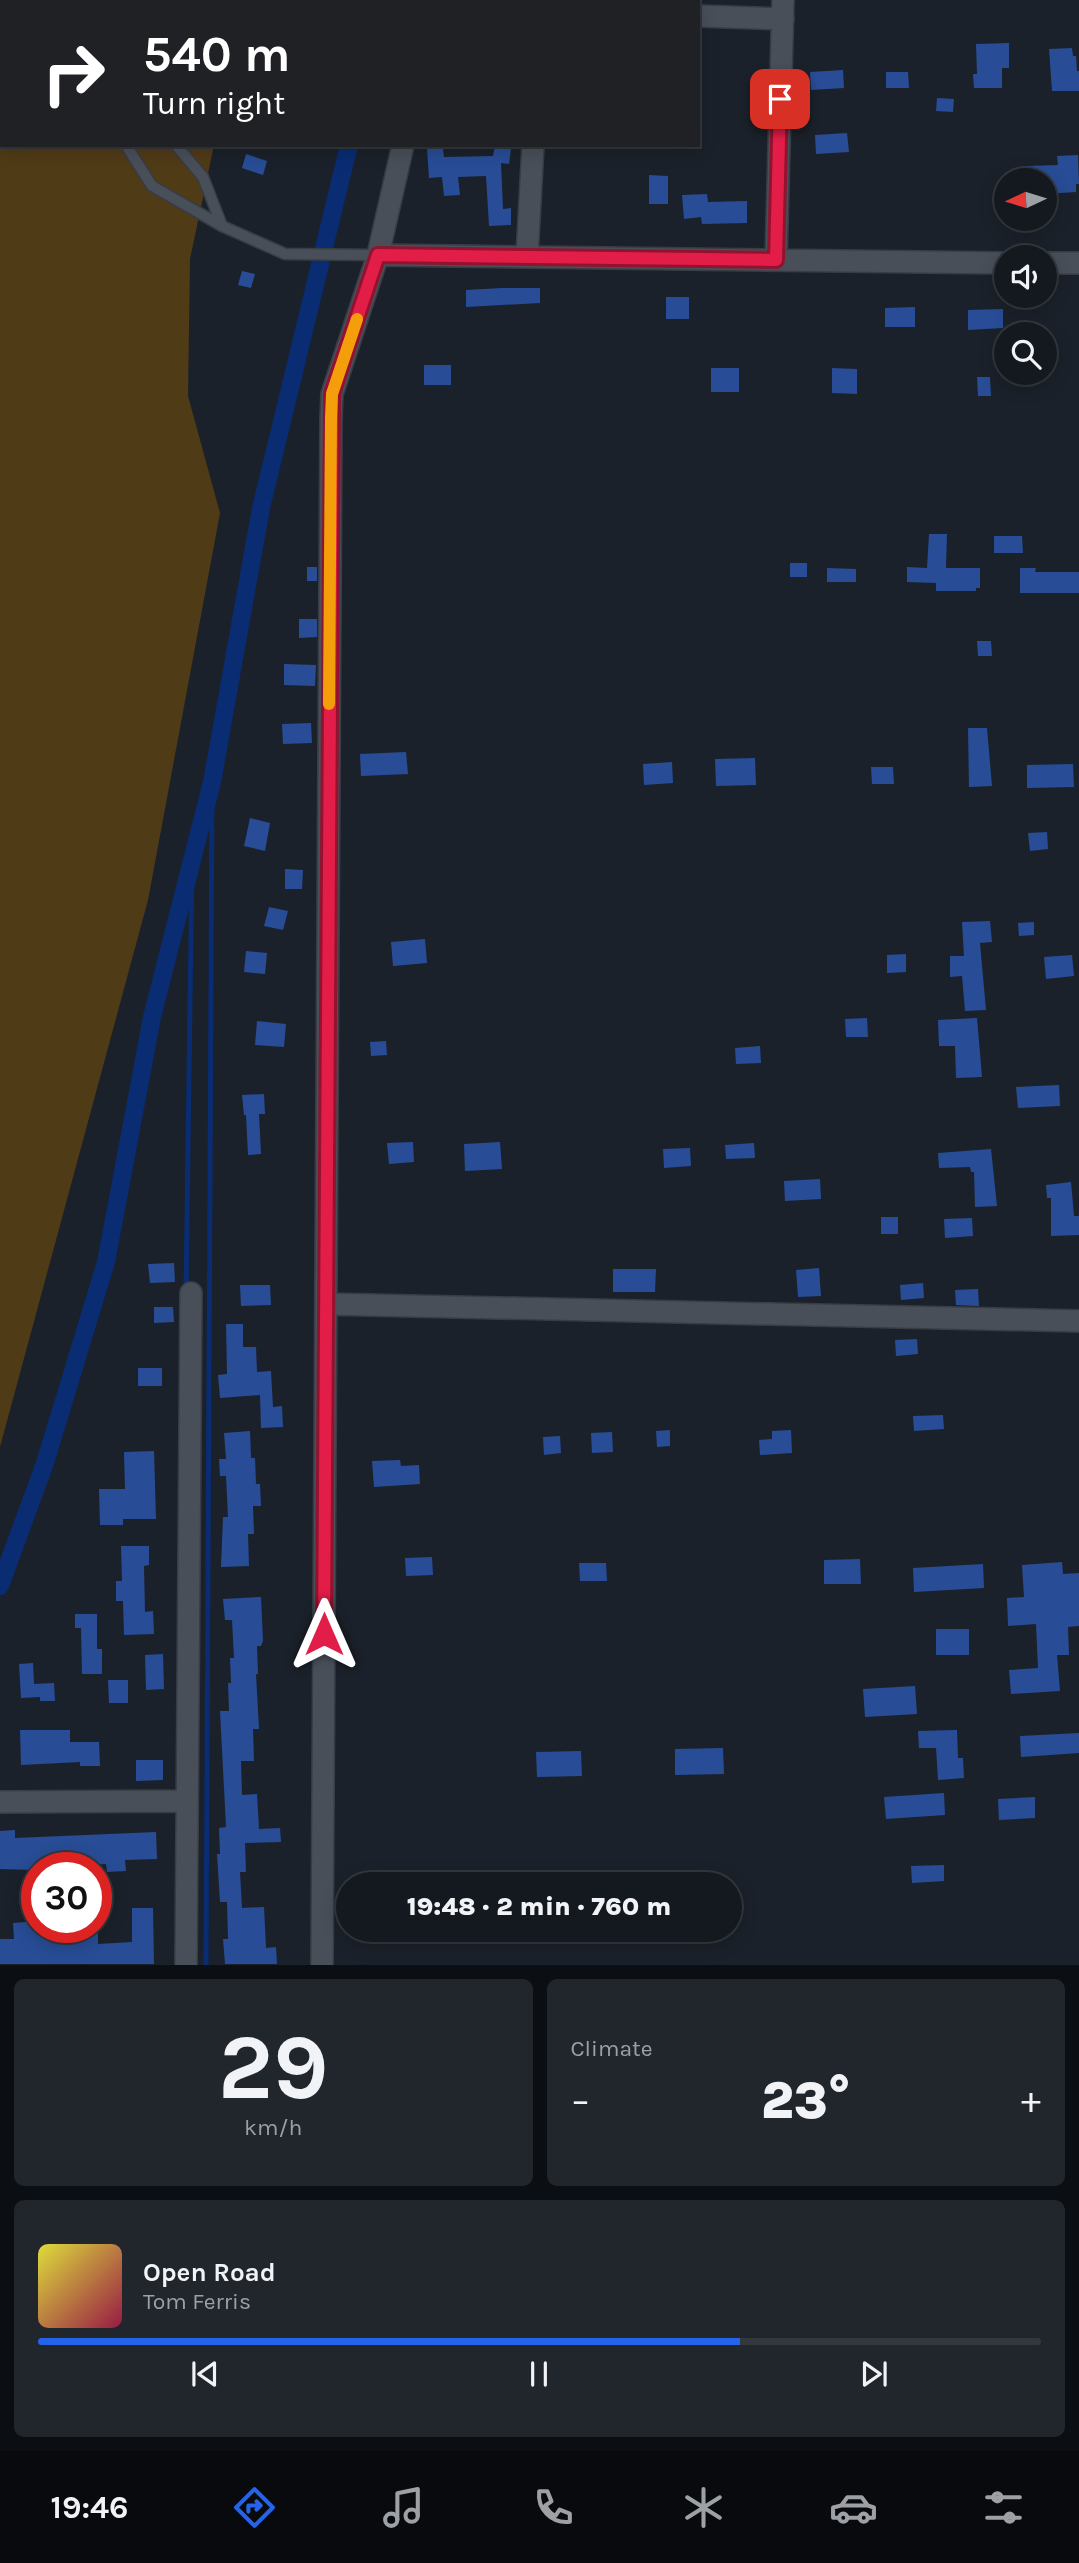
<!DOCTYPE html>
<meta charset="utf-8">
<style>
:root{--surface:#141920;--page:#21262d;--text:#f1f3f6;--muted:#9da0a5;--line:#33383e;--accent:#2563eb}
body{margin:0;font-family:Karla,sans-serif;background:var(--page);color:var(--text);height:100vh;display:flex;flex-direction:column;font-size:26px;white-space:nowrap}
*{box-sizing:border-box;margin:0}
p{font-size:23px;color:var(--muted)}
.icon{flex:none;width:38px;height:38px;fill:none;stroke:currentColor;stroke-width:2;stroke-linecap:round;stroke-linejoin:round}
.map{position:relative;height:1965px;overflow:hidden}
.side{display:flex;flex-direction:column;gap:14px;padding:14px;background:#0b0e12;flex:1}
.side>*{flex:none}
.top-card{position:absolute;left:0px;top:0px;width:700px;height:147px;box-shadow:0 4px 18px #0003,0 0 0 2px var(--line);background:#202124;color:#fff;overflow:hidden}
.needle{width:46px;rotate:266deg}
.fabs{position:absolute;left:994px;top:168px;display:grid;gap:14px}
.fabs a{display:grid;place-items:center;width:63px;height:63px;border-radius:50%;background:var(--surface);box-shadow:0 4px 18px #0003,0 0 0 2px var(--line);font-size:35px}
.speed{position:absolute;left:21px;top:1852px;display:flex;gap:14px;font-size:35px;font-weight:700;text-align:center}
.speed>*{display:grid;place-content:center;width:91px;height:91px;border-radius:50%;background:var(--surface);box-shadow:0 4px 18px #0003,0 0 0 2px var(--line);line-height:1}
.speed .limit{border:10px solid #d22;background:#fff;color:#111}
.pin{position:absolute;display:grid;place-items:center;width:60px;height:60px;color:#fff;margin:-30px;border-radius:14px;box-shadow:0 4px 10px #0006}
.me{position:absolute;width:77px;margin:-38px;rotate:0deg;stroke-linejoin:round;filter:drop-shadow(0 0 5px #0008)}
.turn{display:flex;align-items:center;gap:24px;height:147px;padding:0 28px;font-size:32px}
.turn .icon{width:91px;height:91px;stroke-width:2.5}
.turn b{display:block;font-size:49px;line-height:60px}
.big{font-size:52px;font-weight:800;line-height:1.1}
.side .card{flex:1;display:flex;flex-direction:column;justify-content:center;gap:10px;min-width:0;padding:0 24px;border-radius:10px;background:var(--page)}
.side .dial{align-items:center;gap:0}
.dial b{font-size:91px;line-height:1}
.song{display:flex;align-items:center;gap:21px}
.cover{width:84px;height:84px;border-radius:10px;background:linear-gradient(135deg,hsl(60 70% 55%),hsl(340 70% 35%))}
.played{height:7px;border-radius:4px;background:linear-gradient(90deg,var(--accent) 70%,var(--line) 70%)}
.keys{display:flex;justify-content:space-around;direction:ltr}
.heat{display:flex;justify-content:space-between;align-items:center;font-size:38px;direction:ltr}
.side .tiles{flex:1;display:grid;gap:14px;grid-template-columns:1fr 1fr}
.card:last-child{grid-column:span 2}
.trip{position:absolute;left:336px;top:1872px;width:406px;height:70px;border-radius:35px;background:var(--surface);box-shadow:0 4px 18px #0003,0 0 0 2px var(--line);font-weight:800;line-height:70px;text-align:center}
.menu{display:flex;height:112px;justify-content:space-around;align-items:center;background:#080a0d;color:var(--muted)}
.menu .icon{width:49px;height:49px}
.menu .current{color:var(--accent)}
.menu b{font-size:32px;color:var(--text)}
.map>svg:first-child{display:block}
</style>
<div class="map">
<svg width="1079" height="1965" viewBox="0 0 1079 1965">
<rect width="100%" height="100%" fill="#1b212a"/>
<path fill="#503b17" d="M 0,0 L 244,0 L 2,2 L 2,145 L 214,145 L 190,259 L 188,396 L 220,513 L 148,900 L 0,1447 Z"/>
<g fill="none" stroke-linecap="round" stroke-linejoin="round">
<path stroke="#092c72" stroke-width="5" d="M 186,1290 L 192,862
M 206,1965 L 212,782"/>
<path stroke="#092c72" stroke-width="18" d="M 379,2 L 379,0
M 0,1586 L 45,1463 L 106,1262 L 152,1017 L 212,782 L 261,508 L 349,145"/>
</g>
<path fill="#284d96" d="M 1009,43 L 1009,68 L 1002,68 L 1002,88 L 974,88 L 973,74 L 977,74 L 976,44 Z
M 1072,48 L 1073,56 L 1076,56 L 1077,71 L 1079,71 L 1079,91 L 1052,91 L 1049,49 Z
M 843,70 L 844,88 L 811,90 L 810,72 Z
M 886,72 L 908,72 L 909,88 L 886,88 Z
M 937,98 L 954,99 L 953,112 L 936,111 Z
M 847,133 L 849,152 L 816,154 L 815,135 Z
M 495,146 L 511,149 L 509,164 L 501,163 L 503,209 L 511,208 L 511,225 L 489,226 L 486,176 L 458,177 L 460,195 L 444,196 L 442,177 L 429,178 L 427,149 L 443,149 L 444,157 L 493,156 Z
M 246,154 L 267,161 L 263,175 L 242,168 Z
M 1078,155 L 1079,184 L 1076,184 L 1076,192 L 1045,194 L 1045,180 L 1028,180 L 1027,166 L 1058,165 L 1057,156 Z
M 649,175 L 668,176 L 668,204 L 649,204 Z
M 707,194 L 708,202 L 747,201 L 747,223 L 702,224 L 701,217 L 684,219 L 682,195 Z
M 242,271 L 255,274 L 251,288 L 238,285 Z
M 502,288 L 540,288 L 540,303 L 466,307 L 466,290 Z
M 666,297 L 689,297 L 689,319 L 666,319 Z
M 915,307 L 915,327 L 885,327 L 885,308 Z
M 1003,309 L 1003,328 L 968,330 L 968,310 Z
M 424,365 L 451,365 L 451,385 L 424,385 Z
M 711,368 L 739,368 L 739,392 L 711,392 Z
M 832,368 L 857,369 L 857,394 L 832,393 Z
M 977,377 L 990,377 L 991,396 L 978,396 Z
M 929,534 L 947,534 L 946,568 L 980,568 L 980,588 L 976,588 L 976,591 L 936,591 L 936,583 L 907,582 L 907,567 L 927,568 Z
M 994,536 L 1022,536 L 1023,553 L 994,553 Z
M 790,563 L 807,563 L 807,577 L 790,577 Z
M 307,567 L 317,567 L 317,581 L 307,581 Z
M 827,568 L 856,569 L 856,582 L 827,582 Z
M 1020,568 L 1036,568 L 1035,572 L 1079,572 L 1079,593 L 1020,593 Z
M 299,619 L 317,619 L 317,637 L 299,638 Z
M 977,641 L 991,641 L 992,656 L 978,656 Z
M 284,664 L 316,665 L 315,686 L 284,685 Z
M 311,723 L 312,743 L 283,744 L 282,724 Z
M 968,728 L 987,728 L 992,786 L 969,787 Z
M 406,752 L 408,774 L 361,776 L 360,754 Z
M 755,758 L 756,785 L 716,786 L 715,759 Z
M 672,762 L 673,783 L 644,785 L 643,764 Z
M 1073,764 L 1074,787 L 1027,788 L 1027,765 Z
M 871,767 L 893,767 L 894,784 L 872,784 Z
M 250,818 L 270,823 L 265,851 L 244,846 Z
M 1047,832 L 1048,849 L 1030,851 L 1028,833 Z
M 285,869 L 303,870 L 302,889 L 285,889 Z
M 269,907 L 288,911 L 283,930 L 264,926 Z
M 990,921 L 992,942 L 980,943 L 986,1010 L 965,1011 L 962,976 L 950,977 L 950,956 L 964,956 L 962,922 Z
M 1034,922 L 1034,935 L 1019,936 L 1018,923 Z
M 425,939 L 427,963 L 393,966 L 391,942 Z
M 246,951 L 267,953 L 265,974 L 244,972 Z
M 906,954 L 906,972 L 887,973 L 887,955 Z
M 1072,955 L 1074,976 L 1046,979 L 1044,957 Z
M 867,1018 L 868,1037 L 846,1037 L 845,1019 Z
M 977,1018 L 982,1077 L 956,1078 L 955,1046 L 939,1046 L 938,1020 Z
M 257,1021 L 286,1024 L 284,1047 L 255,1045 Z
M 386,1041 L 387,1055 L 371,1056 L 370,1042 Z
M 760,1046 L 761,1063 L 736,1064 L 735,1048 Z
M 1059,1085 L 1060,1106 L 1018,1108 L 1016,1087 Z
M 264,1094 L 265,1114 L 259,1114 L 261,1154 L 248,1155 L 246,1115 L 244,1115 L 242,1095 Z
M 413,1142 L 414,1162 L 389,1164 L 387,1143 Z
M 500,1142 L 502,1169 L 465,1171 L 464,1144 Z
M 754,1143 L 755,1158 L 726,1159 L 725,1145 Z
M 690,1148 L 691,1166 L 664,1168 L 663,1149 Z
M 991,1149 L 997,1206 L 975,1207 L 974,1172 L 971,1172 L 970,1167 L 939,1168 L 938,1153 Z
M 820,1179 L 821,1199 L 785,1201 L 784,1181 Z
M 1071,1182 L 1074,1216 L 1079,1216 L 1079,1235 L 1051,1236 L 1051,1198 L 1047,1198 L 1046,1185 Z
M 881,1217 L 898,1217 L 898,1234 L 881,1234 Z
M 972,1218 L 973,1236 L 945,1238 L 944,1219 Z
M 174,1263 L 175,1282 L 150,1283 L 148,1264 Z
M 819,1268 L 821,1296 L 798,1297 L 796,1270 Z
M 613,1269 L 656,1269 L 655,1292 L 613,1292 Z
M 923,1283 L 924,1298 L 901,1300 L 900,1285 Z
M 240,1285 L 270,1285 L 271,1305 L 241,1306 Z
M 978,1289 L 979,1306 L 956,1305 L 955,1290 Z
M 154,1307 L 173,1307 L 174,1322 L 154,1323 Z
M 226,1324 L 243,1324 L 243,1347 L 256,1347 L 257,1372 L 271,1371 L 273,1407 L 282,1406 L 283,1427 L 261,1428 L 260,1395 L 220,1398 L 218,1375 L 227,1374 Z
M 917,1339 L 918,1354 L 896,1356 L 895,1340 Z
M 138,1368 L 162,1368 L 162,1386 L 138,1386 Z
M 943,1415 L 944,1429 L 914,1431 L 913,1416 Z
M 670,1430 L 670,1446 L 657,1447 L 656,1431 Z
M 791,1430 L 792,1453 L 760,1455 L 759,1440 L 772,1439 L 772,1431 Z
M 250,1431 L 251,1458 L 255,1458 L 256,1484 L 260,1484 L 261,1506 L 253,1506 L 254,1534 L 248,1534 L 249,1566 L 221,1567 L 223,1517 L 228,1517 L 226,1476 L 220,1476 L 219,1459 L 226,1459 L 224,1433 Z
M 612,1432 L 613,1452 L 592,1453 L 591,1433 Z
M 560,1436 L 561,1453 L 544,1455 L 543,1437 Z
M 154,1451 L 156,1519 L 123,1519 L 123,1525 L 100,1525 L 99,1489 L 125,1489 L 124,1452 Z
M 400,1460 L 401,1466 L 419,1465 L 420,1484 L 374,1487 L 372,1461 Z
M 121,1546 L 149,1546 L 149,1565 L 144,1566 L 145,1612 L 153,1611 L 154,1634 L 124,1635 L 123,1601 L 116,1601 L 116,1581 L 122,1581 Z
M 432,1557 L 433,1575 L 406,1576 L 405,1558 Z
M 860,1559 L 861,1584 L 824,1584 L 824,1560 Z
M 1062,1562 L 1063,1574 L 1079,1573 L 1079,1626 L 1068,1627 L 1069,1655 L 1057,1655 L 1060,1691 L 1011,1694 L 1009,1670 L 1038,1668 L 1036,1624 L 1008,1626 L 1007,1598 L 1024,1597 L 1022,1565 Z
M 579,1563 L 606,1563 L 607,1581 L 580,1581 Z
M 983,1564 L 984,1588 L 914,1592 L 913,1568 Z
M 261,1597 L 263,1641 L 261,1646 L 257,1646 L 258,1674 L 256,1674 L 259,1729 L 253,1729 L 254,1761 L 241,1761 L 242,1795 L 257,1794 L 259,1829 L 280,1828 L 281,1842 L 245,1843 L 246,1872 L 240,1872 L 242,1908 L 264,1907 L 266,1948 L 276,1947 L 277,1964 L 225,1964 L 223,1939 L 228,1939 L 227,1902 L 220,1902 L 217,1854 L 220,1854 L 219,1828 L 226,1827 L 220,1711 L 229,1711 L 228,1683 L 231,1683 L 230,1658 L 234,1658 L 232,1620 L 225,1620 L 223,1599 Z
M 75,1614 L 97,1614 L 97,1649 L 102,1649 L 102,1674 L 82,1674 L 81,1628 L 75,1628 Z
M 936,1629 L 969,1629 L 969,1655 L 936,1655 Z
M 163,1654 L 164,1689 L 146,1690 L 145,1655 Z
M 33,1663 L 34,1684 L 54,1683 L 55,1701 L 40,1701 L 40,1697 L 21,1698 L 19,1664 Z
M 108,1680 L 128,1680 L 128,1703 L 109,1703 Z
M 915,1686 L 917,1714 L 865,1717 L 863,1689 Z
M 20,1730 L 70,1730 L 70,1742 L 99,1742 L 100,1766 L 80,1766 L 80,1762 L 21,1765 Z
M 957,1730 L 958,1758 L 963,1758 L 964,1778 L 938,1780 L 936,1748 L 919,1748 L 918,1731 Z
M 1079,1733 L 1079,1753 L 1021,1757 L 1020,1736 Z
M 723,1748 L 724,1774 L 675,1775 L 675,1749 Z
M 581,1751 L 582,1776 L 537,1777 L 536,1752 Z
M 136,1760 L 163,1760 L 163,1780 L 136,1781 Z
M 944,1793 L 945,1815 L 886,1819 L 884,1797 Z
M 1035,1797 L 1035,1818 L 999,1820 L 998,1799 Z
M 15,1830 L 15,1838 L 156,1832 L 157,1859 L 125,1860 L 126,1871 L 107,1872 L 106,1864 L 37,1867 L 37,1870 L 0,1869 L 0,1831 Z
M 944,1865 L 944,1881 L 912,1883 L 911,1866 Z
M 132,1908 L 153,1908 L 154,1964 L 0,1964 L 0,1939 L 14,1939 L 13,1923 L 37,1921 L 37,1927 L 98,1927 L 98,1944 L 132,1942 Z"/>
<g fill="none" stroke-linecap="round" stroke-linejoin="round">
<g stroke="#383c44" stroke-width="13">
<path id="lane" d="M 34,0 L 35,2
M 126,145 L 152,186 L 222,226 L 285,254 L 378,255
M 176,145 L 203,177 L 222,226"/>
</g>
<g stroke="#383c44" stroke-width="24">
<path id="street" d="M 435,2 L 436,0
M 542,2 L 542,0
M 698,16 L 783,19
M 378,255 L 403,145
M 527,257 L 533,145
M 776,260 L 783,0
M 1045,263 L 1079,263
M 326,1304 L 1079,1321
M 0,1802 L 187,1801
M 186,1965 L 191,1293
M 322,1965 L 331,418 L 332,394 L 378,255 L 1006,263"/>
</g>
<use href="#lane" stroke="#494f59" stroke-width="10"/>
<use href="#street" stroke="#494f59" stroke-width="21"/>
</g>
<g fill="none" stroke-linecap="round" stroke-linejoin="round">
<g stroke="#92132f" stroke-width="18">
<path id="route" d="M 324,1634 L 332,394 L 378,255 L 776,260 L 780,99"/>
</g>
<use href="#route" stroke="#e11d48" stroke-width="12"/>
<path stroke="#f59e0b" stroke-width="12" d="M 329,704 L 331,418 L 332,394 L 357,319"/>
</g>
</svg>
<div class="fabs">
<a><svg class="needle" viewBox="-14 -14 28 28"><path d="M0-13l5 13h-10z" fill="#e53935"/><path d="M0 13l5-13h-10z" fill="#9da0a5"/></svg></a>
<a><svg class="icon" aria-label="sound" viewBox="0 0 24 24"><path d="M4 9h4l5-4v14l-5-4H4zM17 9q2 3 0 6"/></svg></a>
<a><svg class="icon" aria-label="search" viewBox="0 0 24 24"><circle cx="10" cy="10" r="6"/><path d="M15 15l6 6"/></svg></a>
</div>
<div class="speed"><div class="limit">30</div></div>
<div class="pin" style="left:780px;top:99px;background:#d93025"><svg class="icon" aria-label="arrive" viewBox="0 0 24 24"><path d="M6 21V4h12l-3 4 3 4H6"/></svg></div>
<svg class="me" style="left:324px;top:1634px" viewBox="-20 -20 40 40"><path d="M0-17L14 15 0 8-14 15z" fill="#e11d48" stroke="#fff" stroke-width="4"/></svg>
<div class="trip">19:48 · 2 min · 760 m</div>
<div class="top-card">
<div class="turn"><svg class="icon" aria-label="right" viewBox="0 0 24 24"><path d="M7 20v-9h11M14 6l5 5-5 5"/></svg><div><b>540 m</b>Turn right</div></div>
</div>
</div>
<section class="side">
<div class="tiles">
<div class="card dial"><b>29</b><p>km/h</p></div>
<div class="card"><p>Climate</p>
<div class="heat"><a>−</a><b class="big">23°</b><a>+</a></div>
</div>
<div class="card">
<div class="song"><i class="cover"></i><div><b>Open Road</b><p>Tom Ferris</p></div></div>
<div class="played"></div>
<div class="keys"><svg class="icon" aria-label="previous" viewBox="0 0 24 24"><path d="M18 5L8 12l10 7zM5 5v14"/></svg><svg class="icon" aria-label="pause" viewBox="0 0 24 24"><path d="M8 5v14M16 5v14"/></svg><svg class="icon" aria-label="next" viewBox="0 0 24 24"><path d="M6 5l10 7-10 7zM19 5v14"/></svg></div>
</div>
</div>
</section>
<nav class="menu">
<b>19:46</b>
<svg class="icon current" aria-label="directions" viewBox="0 0 24 24"><path d="M12 3l9 9-9 9-9-9zM9 14v-3h6M13 9l2 2-2 2"/></svg>
<svg class="icon" aria-label="music" viewBox="0 0 24 24"><path d="M9 18V5l10-2v13"/><circle cx="6" cy="18" r="3"/><circle cx="16" cy="16" r="3"/></svg>
<svg class="icon" aria-label="phone" viewBox="0 0 24 24"><path d="M5 4h4l2 5-3 2q2 4 5 5l2-3 5 2v4C11 20 4 13 5 4z"/></svg>
<svg class="icon" aria-label="climate" viewBox="0 0 24 24"><path d="M12 3v18M4 7l16 10M4 17L20 7"/></svg>
<svg class="icon" aria-label="car" viewBox="0 0 24 24"><path d="M5 17H2v-5l4-1 3-4h7l3 4 3 1v5h-3M9 17h6M6 11h13"/><circle cx="7" cy="17" r="2"/><circle cx="17" cy="17" r="2"/></svg>
<svg class="icon" aria-label="filters" viewBox="0 0 24 24"><path d="M4 7h16M4 17h16"/><circle cx="9" cy="7" r="2"/><circle cx="15" cy="17" r="2"/></svg>
</nav>
